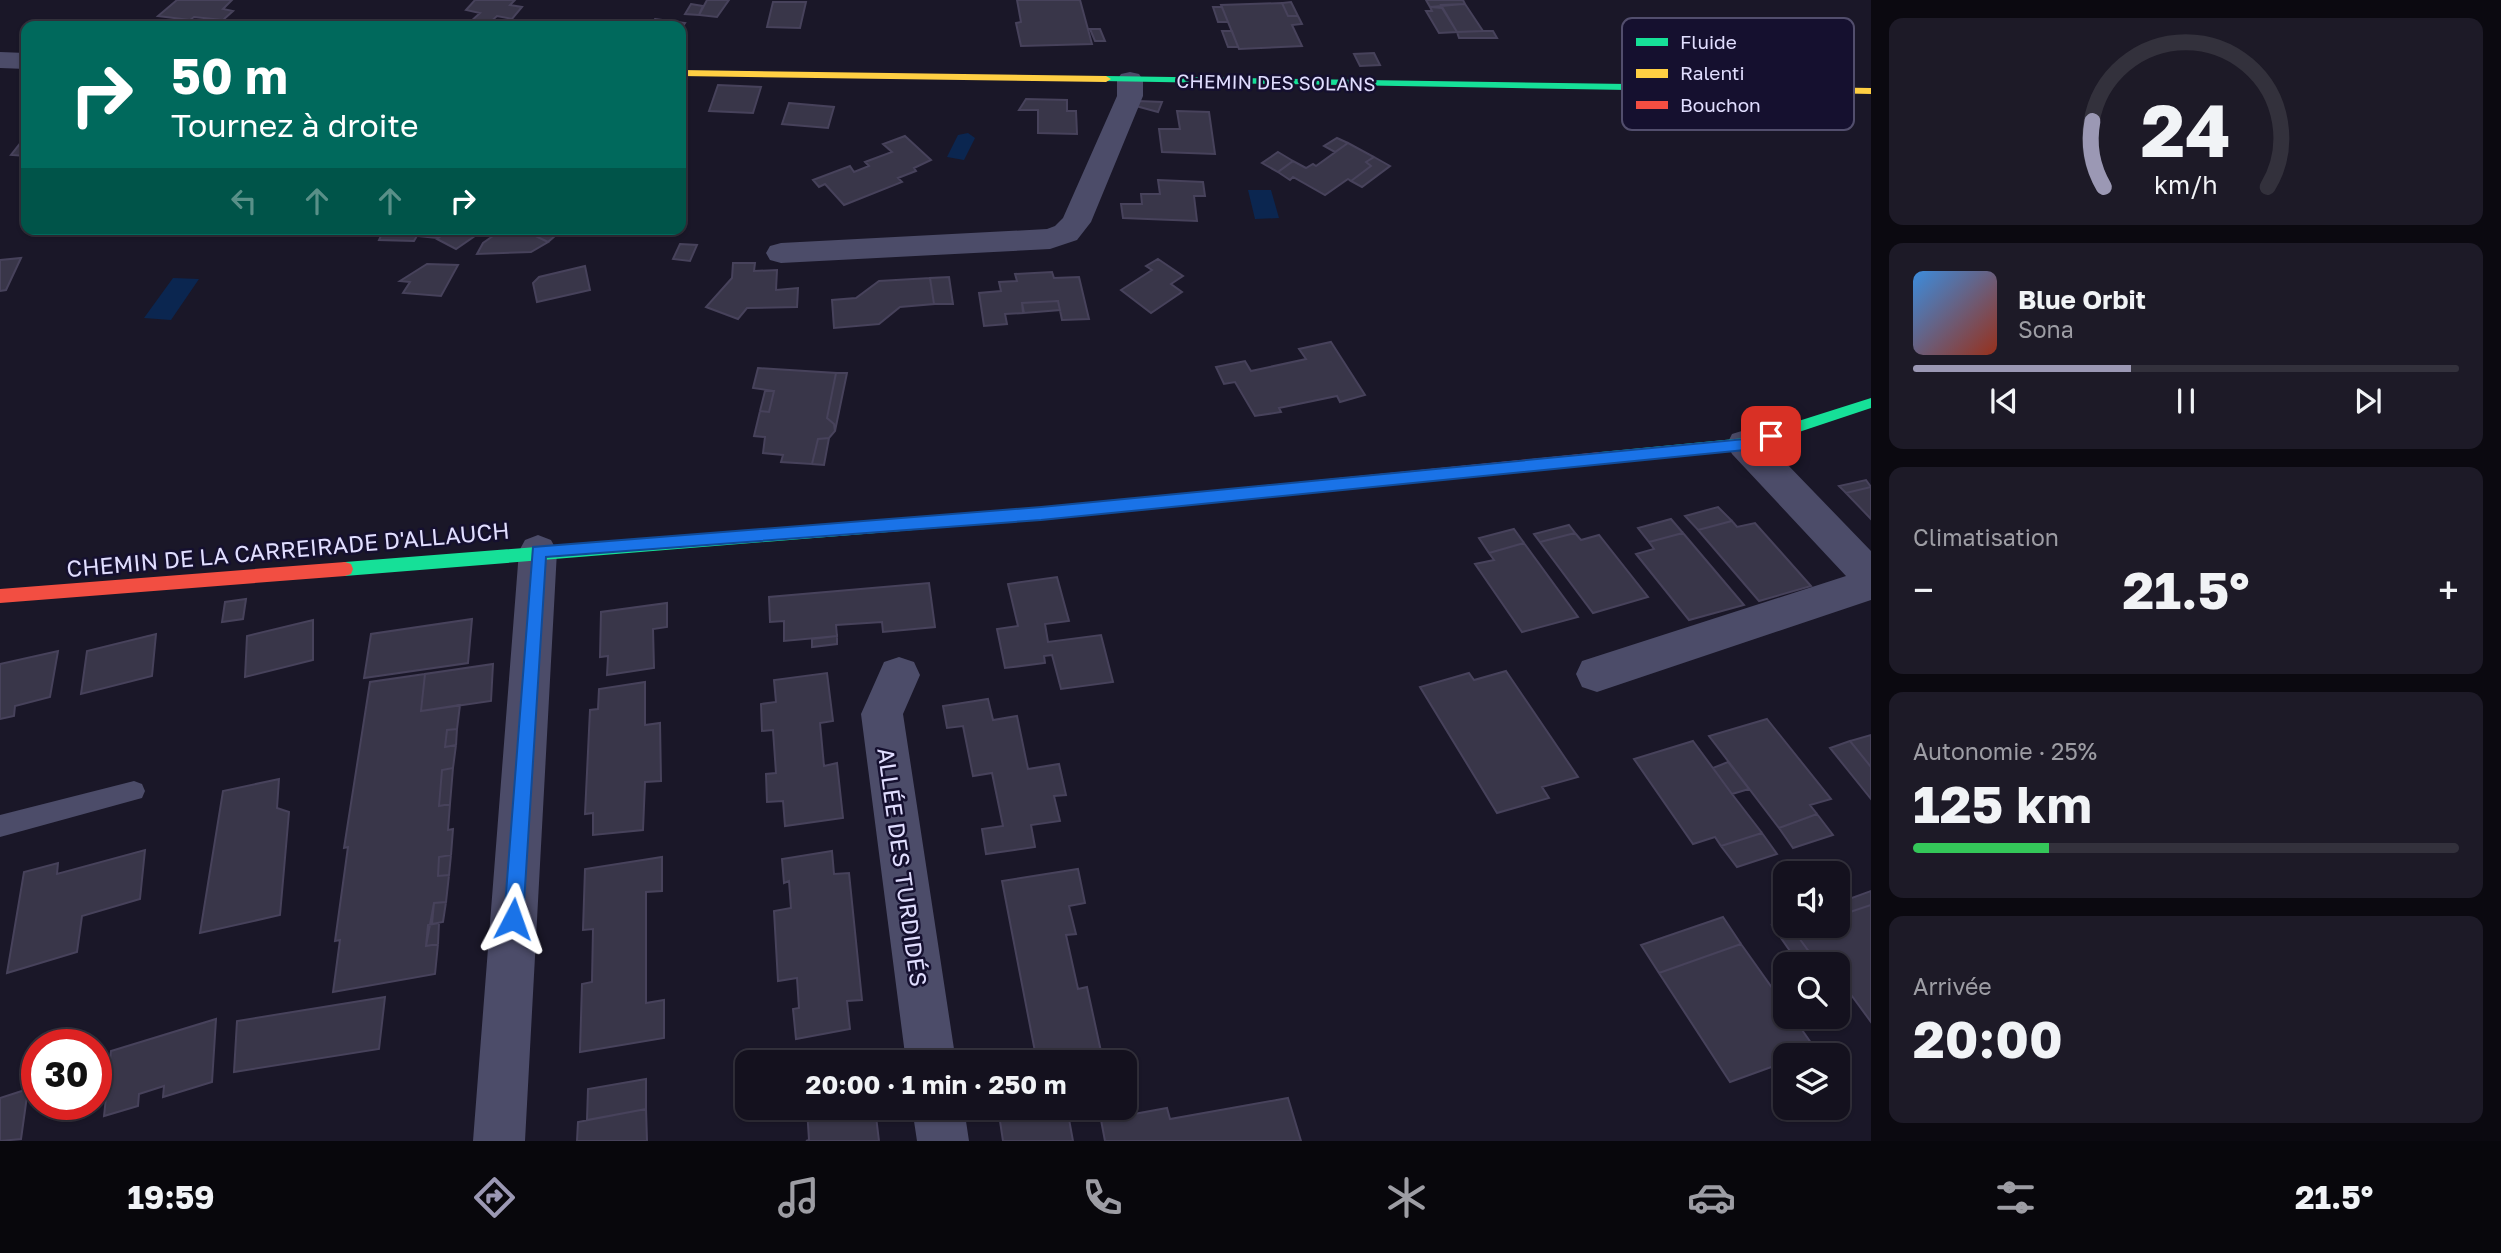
<!DOCTYPE html>
<html lang="fr">
<meta charset="utf-8">
<style>
:root{--surface:#14111e;--page:#1d1a27;--text:#f1f3f6;--muted:#9d9da4;--line:#33313c;--accent:#9b98b4}
body{margin:0;font-family:"Golos Text",sans-serif;background:var(--page);color:var(--text);height:100vh;display:flex;flex-direction:column;font-size:26px;white-space:nowrap}
*{box-sizing:border-box;margin:0}
p{font-size:23px;color:var(--muted)}
.icon{flex:none;width:38px;height:38px;fill:none;stroke:currentColor;stroke-width:2;stroke-linecap:round;stroke-linejoin:round}
.map{position:relative;flex:1;overflow:hidden}
.details{display:flex;flex-direction:column;gap:18px;padding:18px;background:#0b0910;width:630px}
.details>*{flex:none}
.guide{position:absolute;left:21px;top:21px;width:665px;height:214px;border-radius:14px;box-shadow:0 2px 5px #0004,0 0 0 2px var(--line);background:#00695c;color:#fff;overflow:hidden}
.buttons{position:absolute;left:1773px;top:861px;display:grid;gap:14px}
.buttons a{display:grid;place-items:center;width:77px;height:77px;border-radius:14px;background:var(--surface);box-shadow:0 2px 5px #0004,0 0 0 2px var(--line);font-size:35px}
.speed{position:absolute;left:21px;top:1029px;display:flex;gap:14px;font-size:35px;font-weight:700;text-align:center}
.speed>*{display:grid;place-content:center;width:91px;height:91px;border-radius:50%;background:var(--surface);box-shadow:0 2px 5px #0004,0 0 0 2px var(--line);line-height:1}
.speed .limit{border:10px solid #d22;background:#fff;color:#111}
.pin{position:absolute;display:grid;place-items:center;width:60px;height:60px;color:#fff;margin:-30px;border-radius:14px;box-shadow:0 4px 10px #0006}
.me{position:absolute;width:77px;margin:-38px;rotate:4deg;stroke-linejoin:round;filter:drop-shadow(0 0 5px #0008)}
.turn{display:flex;align-items:center;gap:24px;height:147px;padding:0 35px;font-size:32px}
.turn .icon{width:91px;height:91px;stroke-width:2.5}
.turn b{display:block;font-size:49px;line-height:60px}
.lanes{display:flex;align-items:center;height:66px;padding:0 35px;background:#0003;justify-content:center;gap:35px;direction:ltr}
.lanes .off{opacity:.35}
.big{font-size:52px;font-weight:700;line-height:1.1}
.details .tile{flex:1;display:flex;flex-direction:column;justify-content:center;gap:10px;min-width:0;padding:0 24px;border-radius:14px;background:var(--page)}
.details .dial{align-items:center;gap:0}
.dial svg{height:182px;overflow:visible;fill:none;stroke:var(--line);stroke-width:7;stroke-linecap:round;text-anchor:middle}
.dial text{fill:var(--text);stroke:none}
.song{display:flex;align-items:center;gap:21px}
.cover{width:84px;height:84px;border-radius:10px;background:linear-gradient(135deg,hsl(210 70% 55%),hsl(10 70% 35%))}
.played{height:7px;border-radius:4px;background:linear-gradient(90deg,var(--accent) 40%,var(--line) 40%)}
.keys{display:flex;justify-content:space-around;direction:ltr}
.heat{display:flex;justify-content:space-between;align-items:center;font-size:38px;direction:ltr}
.charge{height:10px;border-radius:5px;background:linear-gradient(90deg,#34c759 25%,var(--line) 0)}
.trip{position:absolute;left:735px;top:1050px;width:402px;height:70px;border-radius:14px;background:var(--surface);box-shadow:0 2px 5px #0004,0 0 0 2px var(--line);font-weight:700;line-height:70px;text-align:center}
.menu{display:flex;height:112px;justify-content:space-around;align-items:center;background:#08070c;color:var(--muted)}
.menu .icon{width:49px;height:49px}
.menu .selected{color:var(--accent)}
.menu b{font-size:32px;color:var(--text)}
main{display:flex;flex:1;min-height:0}
.map>svg:first-child{display:block}
</style>
<main>
<div class="map">
<svg width="1871" height="1141" viewBox="0 0 1871 1141">
<rect width="100%" height="100%" fill="#1a1728"/>
<path fill="#0b2650" d="M 968,133 L 975,138 L 964,160 L 947,157 L 958,135 Z
M 1248,190 L 1271,190 L 1279,218 L 1255,219 Z
M 173,278 L 199,279 L 171,320 L 144,318 Z"/>
<path fill="#393649" stroke="#47425b" stroke-width="2" d="M 177,0 L 232,0 L 223,9 L 233,11 L 223,20 L 194,17 L 190,20 L 158,16 Z
M 475,0 L 515,0 L 510,5 L 522,7 L 512,19 L 497,16 L 487,25 L 470,22 L 480,13 L 466,10 Z
M 707,0 L 729,0 L 717,17 L 699,15 Z
M 1017,0 L 1080,0 L 1092,44 L 1021,46 L 1016,23 L 1021,22 Z
M 1426,0 L 1463,0 L 1465,4 L 1430,7 Z
M 773,2 L 806,2 L 800,28 L 767,27 Z
M 1291,2 L 1298,16 L 1288,16 L 1282,3 Z
M 1282,3 L 1288,16 L 1298,16 L 1302,24 L 1292,25 L 1302,46 L 1239,49 L 1221,5 Z
M 691,4 L 703,6 L 699,15 L 685,14 Z
M 1465,4 L 1483,31 L 1457,32 L 1441,5 Z
M 1213,7 L 1222,7 L 1228,22 L 1218,22 Z
M 1430,7 L 1442,8 L 1457,32 L 1439,33 L 1426,11 L 1432,11 Z
M 655,19 L 685,23 L 681,29 L 681,26 L 650,26 Z
M 1090,29 L 1100,29 L 1105,41 L 1095,41 Z
M 1222,31 L 1232,31 L 1238,47 L 1228,47 Z
M 1483,31 L 1493,31 L 1497,38 L 1459,38 L 1457,32 Z
M 1374,53 L 1380,65 L 1360,66 L 1354,54 Z
M 718,85 L 761,87 L 753,113 L 709,111 Z
M 1026,99 L 1067,100 L 1067,111 L 1076,111 L 1077,134 L 1038,133 L 1038,110 L 1019,110 Z
M 1138,101 L 1162,102 L 1158,112 L 1136,106 Z
M 789,103 L 834,107 L 828,128 L 782,124 Z
M 1177,111 L 1209,112 L 1215,154 L 1162,152 L 1159,129 L 1180,129 Z
M 26,136 L 26,156 L 11,155 Z
M 905,136 L 931,160 L 914,168 L 916,171 L 898,178 L 902,182 L 844,205 L 825,184 L 819,187 L 813,180 L 850,166 L 854,172 L 869,166 L 865,162 L 892,152 L 883,144 Z
M 1337,138 L 1348,143 L 1335,152 L 1324,146 Z
M 1348,143 L 1374,157 L 1366,162 L 1371,166 L 1351,181 L 1348,179 L 1325,195 L 1293,177 L 1290,180 L 1278,172 L 1293,161 L 1306,168 L 1313,164 L 1316,166 Z
M 1278,152 L 1293,161 L 1278,172 L 1262,163 Z
M 1374,157 L 1390,166 L 1362,187 L 1351,181 L 1371,166 L 1366,162 Z
M 1158,180 L 1203,182 L 1205,196 L 1194,196 L 1197,221 L 1123,218 L 1121,204 L 1142,204 L 1141,194 L 1160,194 Z
M 384,229 L 421,229 L 414,241 L 379,240 Z
M 421,229 L 451,229 L 437,238 L 417,236 Z
M 451,229 L 485,229 L 456,249 L 437,239 Z
M 503,229 L 521,229 L 548,242 L 531,252 L 477,254 L 483,243 Z
M 521,229 L 563,229 L 548,242 Z
M 680,244 L 697,245 L 690,261 L 673,259 Z
M 21,258 L 6,290 L 0,291 L 0,260 Z
M 1158,259 L 1183,276 L 1171,284 L 1182,292 L 1151,313 L 1121,290 L 1152,270 L 1146,266 Z
M 733,263 L 755,263 L 754,271 L 777,270 L 776,290 L 798,288 L 797,307 L 747,308 L 738,319 L 706,307 L 732,278 Z
M 427,264 L 458,265 L 441,296 L 403,293 L 410,282 L 400,281 Z
M 585,266 L 590,290 L 537,302 L 533,283 L 539,277 Z
M 1052,272 L 1054,278 L 1079,277 L 1089,319 L 1062,320 L 1058,301 L 1022,303 L 1023,313 L 1005,314 L 1007,324 L 984,326 L 979,293 L 1001,291 L 999,282 L 1017,281 L 1015,274 Z
M 949,277 L 953,304 L 934,304 L 930,278 Z
M 930,278 L 934,304 L 900,307 L 879,324 L 834,328 L 832,300 L 856,298 L 879,281 Z
M 1058,301 L 1060,310 L 1024,313 L 1022,303 Z
M 1331,342 L 1365,395 L 1340,402 L 1337,396 L 1279,408 L 1281,412 L 1255,416 L 1235,382 L 1224,384 L 1216,367 L 1245,361 L 1251,371 L 1306,359 L 1299,349 Z
M 758,368 L 836,373 L 827,418 L 834,424 L 835,431 L 829,438 L 818,439 L 812,464 L 781,462 L 783,455 L 763,453 L 765,437 L 754,436 L 760,411 L 769,412 L 774,391 L 753,388 Z
M 836,373 L 847,373 L 835,431 L 834,424 L 827,418 Z
M 765,391 L 774,391 L 769,412 L 760,411 Z
M 829,438 L 824,465 L 812,464 L 818,439 Z
M 1866,480 L 1871,487 L 1846,493 L 1839,486 Z
M 1871,487 L 1871,519 L 1846,493 Z
M 1718,507 L 1732,521 L 1698,530 L 1685,516 Z
M 1671,519 L 1683,533 L 1649,542 L 1638,528 Z
M 1732,521 L 1737,527 L 1755,523 L 1811,586 L 1759,601 L 1698,530 Z
M 1569,525 L 1575,533 L 1540,542 L 1534,534 Z
M 1514,529 L 1524,543 L 1489,553 L 1479,538 Z
M 1575,533 L 1581,540 L 1599,535 L 1648,597 L 1593,613 L 1540,542 Z
M 1683,533 L 1744,605 L 1689,620 L 1636,554 L 1654,549 L 1649,542 Z
M 1524,543 L 1578,617 L 1522,632 L 1475,564 L 1494,560 L 1489,553 Z
M 1057,577 L 1069,621 L 1045,624 L 1048,642 L 1101,635 L 1113,682 L 1061,689 L 1052,655 L 1044,656 L 1045,663 L 1005,668 L 997,629 L 1018,626 L 1008,584 Z
M 929,583 L 935,627 L 883,632 L 882,622 L 836,625 L 837,636 L 784,641 L 784,621 L 770,622 L 769,597 Z
M 246,599 L 243,619 L 222,622 L 225,602 Z
M 667,603 L 667,627 L 653,629 L 654,668 L 607,675 L 608,656 L 600,657 L 601,612 Z
M 472,619 L 468,663 L 364,678 L 371,634 Z
M 313,620 L 313,660 L 245,677 L 247,636 Z
M 156,634 L 152,676 L 81,694 L 87,651 Z
M 837,636 L 837,644 L 812,647 L 812,639 Z
M 58,651 L 50,697 L 15,706 L 14,716 L 0,719 L 0,664 Z
M 493,664 L 491,701 L 421,711 L 425,674 Z
M 1506,671 L 1578,777 L 1542,787 L 1549,798 L 1497,813 L 1420,687 L 1469,673 L 1474,680 Z
M 827,673 L 833,721 L 820,723 L 824,766 L 837,763 L 843,818 L 785,826 L 783,801 L 767,802 L 766,774 L 776,773 L 773,730 L 762,731 L 761,704 L 776,702 L 774,680 Z
M 425,674 L 421,711 L 460,705 L 457,729 L 447,730 L 445,747 L 456,745 L 453,768 L 442,770 L 439,806 L 450,804 L 448,830 L 453,829 L 451,855 L 439,857 L 438,876 L 449,875 L 446,902 L 434,903 L 426,946 L 438,944 L 435,974 L 333,992 L 340,940 L 335,941 L 348,847 L 344,848 L 370,682 Z
M 645,682 L 645,725 L 660,723 L 661,781 L 645,782 L 643,830 L 593,835 L 593,813 L 585,814 L 590,710 L 598,709 L 599,689 Z
M 988,699 L 993,720 L 1017,716 L 1028,769 L 1059,764 L 1066,795 L 1054,796 L 1060,821 L 1031,825 L 1035,847 L 986,854 L 982,829 L 1003,826 L 992,773 L 973,776 L 963,726 L 947,728 L 943,706 Z
M 1767,719 L 1831,799 L 1810,805 L 1817,814 L 1779,828 L 1709,736 Z
M 457,729 L 456,745 L 445,747 L 447,730 Z
M 1871,735 L 1871,767 L 1850,741 Z
M 1693,741 L 1732,794 L 1762,833 L 1721,846 L 1715,837 L 1693,844 L 1634,759 Z
M 1850,741 L 1871,767 L 1871,799 L 1830,748 Z
M 1728,762 L 1749,789 L 1732,794 L 1713,768 Z
M 453,768 L 450,804 L 439,806 L 442,770 Z
M 279,779 L 277,808 L 289,812 L 280,915 L 200,933 L 223,791 Z
M 1817,814 L 1833,835 L 1793,848 L 1779,828 Z
M 1762,833 L 1777,854 L 1737,867 L 1721,846 Z
M 145,850 L 140,899 L 82,916 L 77,952 L 7,973 L 24,872 L 58,863 L 57,874 Z
M 832,851 L 834,874 L 849,873 L 862,1000 L 847,1001 L 850,1029 L 796,1039 L 793,1009 L 799,1008 L 797,978 L 778,981 L 774,911 L 791,908 L 789,881 L 784,883 L 782,859 Z
M 451,855 L 449,875 L 438,876 L 439,857 Z
M 662,857 L 662,891 L 646,892 L 646,1003 L 664,1000 L 664,1038 L 580,1052 L 582,984 L 592,982 L 593,929 L 583,930 L 585,869 Z
M 1078,869 L 1085,903 L 1069,906 L 1076,934 L 1066,935 L 1078,989 L 1087,987 L 1102,1056 L 1063,1062 L 1037,1062 L 1002,881 Z
M 1871,891 L 1871,905 L 1838,916 L 1838,903 Z
M 446,902 L 443,922 L 432,924 L 434,903 Z
M 1871,905 L 1871,1022 L 1838,977 L 1838,964 L 1818,964 L 1794,931 L 1809,926 L 1838,926 L 1838,916 Z
M 1723,917 L 1741,944 L 1659,973 L 1641,945 Z
M 1785,921 L 1785,926 L 1809,926 L 1794,931 L 1818,964 L 1799,964 L 1772,925 Z
M 439,923 L 438,944 L 426,946 L 428,925 Z
M 1741,944 L 1785,1006 L 1785,1017 L 1793,1017 L 1816,1050 L 1802,1055 L 1785,1055 L 1785,1062 L 1730,1082 L 1659,973 Z
M 385,997 L 379,1049 L 234,1072 L 237,1021 Z
M 216,1019 L 212,1082 L 163,1097 L 164,1086 L 139,1094 L 138,1106 L 104,1116 L 111,1051 Z
M 646,1079 L 646,1109 L 587,1120 L 588,1089 Z
M 28,1089 L 21,1139 L 0,1141 L 0,1098 Z
M 1288,1098 L 1301,1141 L 1105,1141 L 1101,1120 L 1167,1108 L 1170,1119 Z
M 807,1108 L 875,1108 L 879,1141 L 806,1141 L 809,1140 Z
M 998,1108 L 1067,1108 L 1073,1141 L 1003,1141 Z
M 646,1109 L 647,1141 L 577,1141 L 578,1122 Z"/>
<g fill="none" stroke-linecap="round" stroke-linejoin="round">
<path fill="#4c4c69" fill-rule="evenodd" d="M 134,781 L 142,784 L 145,791 L 142,798 L 0,837 L 0,815 Z"/>
<path fill="#4c4c69" fill-rule="evenodd" d="M 0,52 L 26,53 L 26,69 L 0,68 Z
M 1130,72 L 1139,74 L 1143,80 L 1143,96 L 1091,222 L 1077,240 L 1050,249 L 781,263 L 770,260 L 766,253 L 770,246 L 781,243 L 1047,229 L 1055,226 L 1063,218 L 1117,96 L 1117,80 L 1121,74 Z
M 1745,430 L 1758,434 L 1871,551 L 1871,600 L 1597,692 L 1582,687 L 1576,674 L 1582,661 L 1846,576 L 1732,454 L 1727,444 L 1732,434 Z
M 538,535 L 551,540 L 557,551 L 525,1141 L 473,1141 L 519,551 L 525,540 Z
M 899,657 L 914,662 L 920,675 L 903,714 L 956,1062 L 906,1062 L 861,714 L 884,662 Z
M 912,1108 L 964,1108 L 969,1141 L 917,1141 Z"/>
<path fill="#16e098" fill-rule="evenodd" d="M 1106,76 L 1628,84 L 1633,87 L 1628,90 L 1102,81 L 1101,79 Z
M 1871,398 L 1871,408 L 1745,450 L 1601,464 L 1594,458 L 1601,452 L 1745,438 Z
M 1024,509 L 1029,511 L 1032,515 L 1029,519 L 1024,521 L 345,576 L 339,574 L 337,569 L 339,564 L 345,562 Z"/>
<path fill="#ffcf43" fill-rule="evenodd" d="M 681,70 L 1106,76 L 1111,79 L 1106,82 L 681,76 Z
M 1628,84 L 1871,88 L 1871,94 L 1624,89 L 1623,87 Z
M 1288,483 L 1295,489 L 1288,495 L 1024,521 L 1019,519 L 1016,515 L 1019,511 L 1024,509 Z"/>
<path fill="#f24e42" fill-rule="evenodd" d="M 1601,452 L 1608,458 L 1601,464 L 1288,495 L 1281,489 L 1288,483 Z
M 345,562 L 351,564 L 353,569 L 351,574 L 345,576 L 0,603 L 0,589 Z"/>
</g>
<path fill="#1a73e8" stroke="#114b97" stroke-width="2" d="M 1771,430 L 1778,436 L 1776,440 L 1745,450 L 1041,520 L 546,557 L 523,919 L 520,926 L 513,929 L 507,926 L 504,919 L 533,547 L 1041,507 L 1745,439 Z"/>
<g text-anchor="middle" dominant-baseline="central" stroke-width="5" stroke-linejoin="round" paint-order="stroke">
<g font-size="19" fill="#e1deff" stroke="#15102f">
<text transform="translate(1276 82) rotate(1)">CHEMIN DES SOLANS</text>
</g>
<g font-size="23" fill="#e1deff" stroke="#15102f">
<text transform="translate(288 549) rotate(-5)">CHEMIN DE LA CARREIRADE D'ALLAUCH</text>
<text transform="translate(903 867) rotate(82)">ALLÉE DES TURDIDÉS</text>
</g>
</g>
<rect x="1622" y="18" width="232" height="112" rx="10" fill="#15102f" stroke="#524e6d" stroke-width="2"/>
<rect x="1636" y="38" width="32" height="8" fill="#16e098"/>
<rect x="1636" y="69" width="32" height="9" fill="#ffcf43"/>
<rect x="1636" y="101" width="32" height="8" fill="#f24e42"/>
<g font-size="19" fill="#e1deff">
<text x="1680" y="49">Fluide</text>
<text x="1680" y="80">Ralenti</text>
<text x="1680" y="112">Bouchon</text>
</g>
</svg>
<div class="buttons">
<a><svg class="icon" aria-label="sound" viewBox="0 0 24 24"><path d="M4 9h4l5-4v14l-5-4H4zM17 9q2 3 0 6"/></svg></a>
<a><svg class="icon" aria-label="search" viewBox="0 0 24 24"><circle cx="10" cy="10" r="6"/><path d="M15 15l6 6"/></svg></a>
<a><svg class="icon" aria-label="layers" viewBox="0 0 24 24"><path d="M12 4l9 5-9 5-9-5zM3 14l9 5 9-5"/></svg></a>
</div>
<div class="speed"><div class="limit">30</div></div>
<div class="pin" style="left:1771px;top:436px;background:#d93025"><svg class="icon" aria-label="arrive" viewBox="0 0 24 24"><path d="M6 21V4h12l-3 4 3 4H6"/></svg></div>
<svg class="me" style="left:513px;top:919px" viewBox="-20 -20 40 40"><path d="M0-17L14 15 0 8-14 15z" fill="#1a73e8" stroke="#fff" stroke-width="4"/></svg>
<div class="trip">20:00 · 1 min · 250 m</div>
<div class="guide">
<div class="turn"><svg class="icon" aria-label="right" viewBox="0 0 24 24"><path d="M7 20v-9h11M14 6l5 5-5 5"/></svg><div><b>50 m</b>Tournez à droite</div></div>
<div class="lanes"><svg class="icon off" aria-label="left" viewBox="0 0 24 24"><path d="M17 20v-9H6M10 6l-5 5 5 5"/></svg><svg class="icon off" aria-label="ahead" viewBox="0 0 24 24"><path d="M12 20V5M6 11l6-6 6 6"/></svg><svg class="icon off" aria-label="ahead" viewBox="0 0 24 24"><path d="M12 20V5M6 11l6-6 6 6"/></svg><svg class="icon" aria-label="right" viewBox="0 0 24 24"><path d="M7 20v-9h11M14 6l5 5-5 5"/></svg></div>
</div>
</div>
<section class="details">
<div class="tile dial"><svg viewBox="0 0 100 80">
<path d="M14 69A42 42 0 1 1 86 69"/>
<path d="M14 69A42 42 0 0 1 9 40" stroke="#9b98b4"/>
<text x="50" y="56" font-size="32" font-weight="700">24</text>
<text x="50" y="72" font-size="11">km/h</text>
</svg></div>
<div class="tile">
<div class="song"><i class="cover"></i><div><b>Blue Orbit</b><p>Sona</p></div></div>
<div class="played"></div>
<div class="keys"><svg class="icon" aria-label="previous" viewBox="0 0 24 24"><path d="M18 5L8 12l10 7zM5 5v14"/></svg><svg class="icon" aria-label="pause" viewBox="0 0 24 24"><path d="M8 5v14M16 5v14"/></svg><svg class="icon" aria-label="next" viewBox="0 0 24 24"><path d="M6 5l10 7-10 7zM19 5v14"/></svg></div>
</div>
<div class="tile"><p>Climatisation</p>
<div class="heat"><a>−</a><b class="big">21.5°</b><a>+</a></div>
</div>
<div class="tile"><p>Autonomie · 25%</p><b class="big">125 km</b><div class="charge"></div></div>
<div class="tile"><p>Arrivée</p><b class="big">20:00</b></div>
</section>
</main>
<nav class="menu">
<b>19:59</b>
<svg class="icon selected" aria-label="directions" viewBox="0 0 24 24"><path d="M12 3l9 9-9 9-9-9zM9 14v-3h6M13 9l2 2-2 2"/></svg>
<svg class="icon" aria-label="music" viewBox="0 0 24 24"><path d="M9 18V5l10-2v13"/><circle cx="6" cy="18" r="3"/><circle cx="16" cy="16" r="3"/></svg>
<svg class="icon" aria-label="phone" viewBox="0 0 24 24"><path d="M5 4h4l2 5-3 2q2 4 5 5l2-3 5 2v4C11 20 4 13 5 4z"/></svg>
<svg class="icon" aria-label="climate" viewBox="0 0 24 24"><path d="M12 3v18M4 7l16 10M4 17L20 7"/></svg>
<svg class="icon" aria-label="car" viewBox="0 0 24 24"><path d="M5 17H2v-5l4-1 3-4h7l3 4 3 1v5h-3M9 17h6M6 11h13"/><circle cx="7" cy="17" r="2"/><circle cx="17" cy="17" r="2"/></svg>
<svg class="icon" aria-label="filters" viewBox="0 0 24 24"><path d="M4 7h16M4 17h16"/><circle cx="9" cy="7" r="2"/><circle cx="15" cy="17" r="2"/></svg>
<b>21.5°</b>
</nav>
